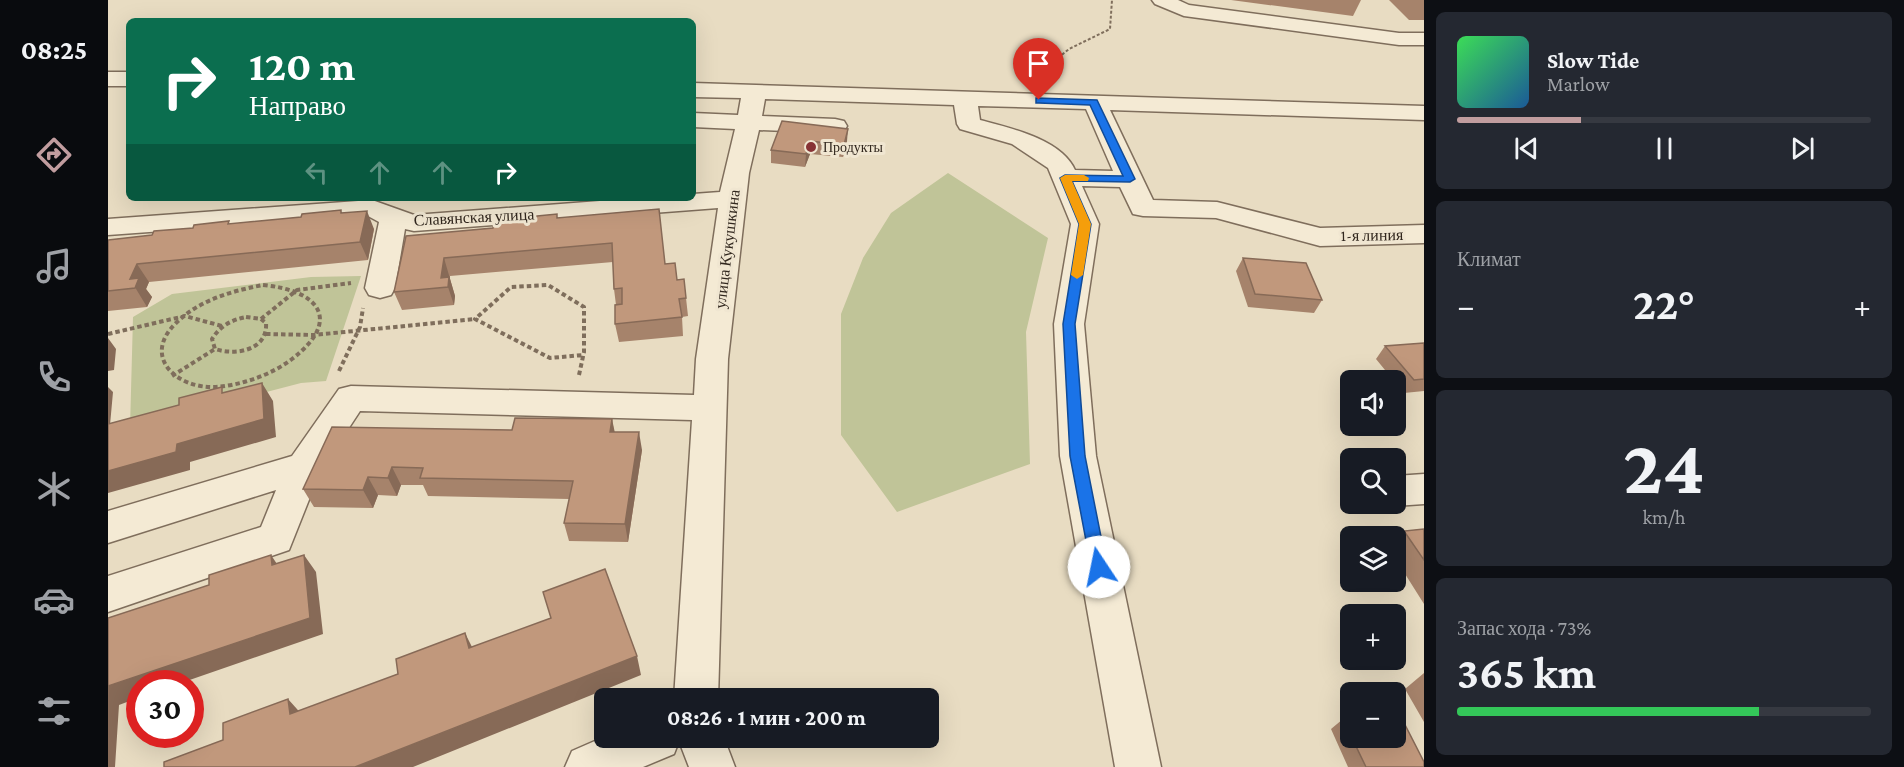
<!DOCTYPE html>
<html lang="ru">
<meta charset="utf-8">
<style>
:root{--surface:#171b24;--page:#242831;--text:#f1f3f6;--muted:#9ea1a6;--line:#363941;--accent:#c19d9f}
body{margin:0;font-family:"Crimson Pro",serif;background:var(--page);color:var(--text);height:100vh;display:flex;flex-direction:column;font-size:22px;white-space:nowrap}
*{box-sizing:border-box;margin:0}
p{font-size:20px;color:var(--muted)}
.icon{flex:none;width:33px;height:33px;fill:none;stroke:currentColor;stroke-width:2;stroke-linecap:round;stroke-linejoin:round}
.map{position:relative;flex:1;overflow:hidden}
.drawer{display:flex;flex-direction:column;gap:12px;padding:12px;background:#0d0f14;width:480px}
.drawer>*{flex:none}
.hud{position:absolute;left:18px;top:18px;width:570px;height:183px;border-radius:9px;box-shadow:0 6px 24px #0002;background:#0b6e4f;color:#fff;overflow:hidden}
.tools{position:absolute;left:1232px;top:370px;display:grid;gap:12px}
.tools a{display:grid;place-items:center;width:66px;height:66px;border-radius:9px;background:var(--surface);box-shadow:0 6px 24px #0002;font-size:30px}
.speed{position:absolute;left:18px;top:670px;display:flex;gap:12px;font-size:30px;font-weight:700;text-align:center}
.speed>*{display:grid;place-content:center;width:78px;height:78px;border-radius:50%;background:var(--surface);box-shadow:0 6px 24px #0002;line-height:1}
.speed .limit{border:9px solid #d22;background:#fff;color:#111}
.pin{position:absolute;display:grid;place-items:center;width:51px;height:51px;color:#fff;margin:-62px -26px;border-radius:50% 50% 50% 0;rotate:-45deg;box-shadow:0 0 6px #0007}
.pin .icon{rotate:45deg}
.me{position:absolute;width:66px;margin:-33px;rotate:349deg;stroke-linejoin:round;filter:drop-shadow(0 0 4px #0008)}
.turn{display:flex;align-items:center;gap:21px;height:126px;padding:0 24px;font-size:27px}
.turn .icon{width:78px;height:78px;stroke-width:2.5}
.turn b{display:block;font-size:42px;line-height:51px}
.lanes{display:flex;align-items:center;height:57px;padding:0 24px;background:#0003;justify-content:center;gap:30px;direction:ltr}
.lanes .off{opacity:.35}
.big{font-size:45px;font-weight:700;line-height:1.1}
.drawer .card{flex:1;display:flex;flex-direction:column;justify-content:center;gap:9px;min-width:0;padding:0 21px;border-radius:9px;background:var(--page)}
.drawer .dial{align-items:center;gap:0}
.dial b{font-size:78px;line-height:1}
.song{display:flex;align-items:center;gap:18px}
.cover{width:72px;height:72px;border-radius:9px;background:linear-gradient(135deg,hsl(130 70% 55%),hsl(210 70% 35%))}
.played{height:6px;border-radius:3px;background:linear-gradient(90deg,var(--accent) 30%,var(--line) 30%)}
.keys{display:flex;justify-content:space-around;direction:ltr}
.heat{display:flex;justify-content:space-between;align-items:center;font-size:33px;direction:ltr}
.charge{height:9px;border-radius:4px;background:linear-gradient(90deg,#34c759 73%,var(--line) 0)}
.trip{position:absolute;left:486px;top:688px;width:345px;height:60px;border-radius:9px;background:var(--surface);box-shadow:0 6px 24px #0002;font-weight:700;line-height:60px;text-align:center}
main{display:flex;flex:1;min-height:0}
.dock{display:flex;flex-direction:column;width:108px;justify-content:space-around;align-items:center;background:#090b0e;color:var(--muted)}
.dock .icon{width:42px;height:42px}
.dock .on{color:var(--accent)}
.dock b{font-size:27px;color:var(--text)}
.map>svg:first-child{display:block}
</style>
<main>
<nav class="dock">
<b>08:25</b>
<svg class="icon on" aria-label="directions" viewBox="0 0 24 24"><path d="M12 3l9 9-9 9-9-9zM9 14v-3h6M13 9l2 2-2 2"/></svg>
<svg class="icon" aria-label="music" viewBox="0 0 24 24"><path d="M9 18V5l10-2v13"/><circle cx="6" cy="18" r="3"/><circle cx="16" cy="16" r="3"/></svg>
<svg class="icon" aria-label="phone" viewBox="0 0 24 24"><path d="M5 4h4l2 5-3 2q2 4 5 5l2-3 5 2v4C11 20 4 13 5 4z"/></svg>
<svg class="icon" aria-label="climate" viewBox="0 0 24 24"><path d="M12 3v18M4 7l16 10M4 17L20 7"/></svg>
<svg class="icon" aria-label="car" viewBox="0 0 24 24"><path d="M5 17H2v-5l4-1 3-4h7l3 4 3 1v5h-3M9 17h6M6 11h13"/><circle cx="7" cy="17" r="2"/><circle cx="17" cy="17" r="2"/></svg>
<svg class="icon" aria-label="filters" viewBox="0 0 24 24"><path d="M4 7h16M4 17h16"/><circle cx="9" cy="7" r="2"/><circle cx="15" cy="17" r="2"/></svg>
</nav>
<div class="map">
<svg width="1316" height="767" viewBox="0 0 1316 767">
<rect width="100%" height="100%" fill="#e8dcc2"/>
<path fill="#c0c498" d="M 840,173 L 940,238 L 918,332 L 922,464 L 789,512 L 733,435 L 733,314 L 755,258 L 783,213 Z
M 253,276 L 218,381 L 193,383 L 22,428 L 25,317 L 64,294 L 203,277 Z"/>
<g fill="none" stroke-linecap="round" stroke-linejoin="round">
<g stroke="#7f6e5c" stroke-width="3">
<path id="minor" d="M 1044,0 L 1070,0 L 1081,5 L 1291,33 L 1316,33 L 1316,45 L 1291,45 L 1076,16 L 1047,4 Z
M 0,72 L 21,72 L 21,86 L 0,86 Z
M 585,83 L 1316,106 L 1316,120 L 1002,110 L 1045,200 L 1109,202 L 1212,228 L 1316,225 L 1316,243 L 1212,246 L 1108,218 L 1035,216 L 1025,214 L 1012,187 L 974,186 L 991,224 L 976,324 L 988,456 L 1053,767 L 1007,767 L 952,456 L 946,324 L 963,224 L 940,168 L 904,144 L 852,129 L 849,124 L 846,105 L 657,99 L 654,116 L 727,119 L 736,121 L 739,126 L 736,131 L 727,133 L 651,130 L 641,173 L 620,359 L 610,699 L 566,699 L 584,420 L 252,411 L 212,472 L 181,550 L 0,612 L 0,576 L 153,527 L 168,490 L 0,543 L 0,511 L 184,456 L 231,389 L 243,386 L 586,395 L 588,359 L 610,208 L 306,231 L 297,229 L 287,288 L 283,295 L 272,298 L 261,295 L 257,288 L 271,222 L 260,216 L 0,235 L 0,219 L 264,200 L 306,215 L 531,198 L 585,198 L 585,194 L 612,192 L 627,129 L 585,127 L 585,113 L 630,115 L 633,98 L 585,97 ZM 870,106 L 978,109 L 1005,171 L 967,170 C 953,139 902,128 872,120 Z
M 1316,474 L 1316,504 L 1287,506 L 1281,504 L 1287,504 L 1287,476 Z
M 496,737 L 616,738 L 627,767 L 581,767 L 571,741 L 566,754 L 535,767 L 457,767 L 464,751 Z"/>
</g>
<path stroke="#7f6e5c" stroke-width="2" stroke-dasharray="3 2" stroke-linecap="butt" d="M 927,77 L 961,49 L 1002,29 L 1004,0"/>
<path stroke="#7f6e5c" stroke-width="4" stroke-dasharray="4.5 3" stroke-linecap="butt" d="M 155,285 C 209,290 236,319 184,359 C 163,375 134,385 108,387 C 69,389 33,357 68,323 C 91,300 124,291 155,285 Z
M 138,317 L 153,319 L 158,323 C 160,350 128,356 107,349 L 104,339 C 112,326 123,320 138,317 Z
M 153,319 L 189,290 L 243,283
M 0,334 L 77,316 L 114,326
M 158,334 L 206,335 L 367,319
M 231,371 L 252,327 L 255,308
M 471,375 L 476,352 L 476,307 L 440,285 L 403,287 L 367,319 L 442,358 L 475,355
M 64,376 L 107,349"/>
<use href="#minor" fill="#f4ead4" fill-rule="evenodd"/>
</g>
<path fill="#a6836b" d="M 1123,0 L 1253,0 L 1245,16 Z
M 1281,0 L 1316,0 L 1316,20 L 1301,20 Z
M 674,121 L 739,141 L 735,157 L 702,154 L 697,167 L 663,163 L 663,150 Z
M 235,213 L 266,229 L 260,260 L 41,282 L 38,289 L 44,297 L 39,307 L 0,311 L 0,240 L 44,235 L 85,228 Z
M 450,218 L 557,264 L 569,280 L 578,298 L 580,316 L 574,317 L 575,336 L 511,342 L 507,324 L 508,305 L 506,289 L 505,262 L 342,276 L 342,279 L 347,296 L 346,305 L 294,310 L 286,292 L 298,236 L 385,228 Z
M 1135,258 L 1214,300 L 1206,313 L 1140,307 L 1128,271 Z
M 1316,343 L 1316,391 L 1296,393 L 1287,382 L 1287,381 L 1286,381 L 1268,359 L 1277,346 Z
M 504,419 L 506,432 L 534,450 L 520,542 L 461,541 L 456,523 L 461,499 L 320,496 L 315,485 L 293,485 L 289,496 L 270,495 L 265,508 L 206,507 L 195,489 L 404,430 Z
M 1316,529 L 1316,604 L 1287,558 L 1287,541 L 1296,531 Z
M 1316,673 L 1316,722 L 1297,689 Z
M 1235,719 L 1242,719 L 1242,738 L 1287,738 L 1316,767 L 1240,767 L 1223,729 Z"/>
<path fill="#876a57" d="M 740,129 L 739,141 L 735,157 L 736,145 Z
M 702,141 L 702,154 L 697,167 L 698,154 Z
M 259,211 L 266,229 L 260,260 L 252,242 Z
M 336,258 L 347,296 L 346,305 L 340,287 L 333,278 Z
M 29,264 L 41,282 L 38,289 L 44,297 L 39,307 L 22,279 Z
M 0,338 L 8,349 L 6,370 L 0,371 Z
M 154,383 L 165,401 L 168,437 L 82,462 L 82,470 L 0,493 L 0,471 L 69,444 Z
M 0,387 L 5,392 L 0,447 Z
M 504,419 L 508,438 L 502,432 Z
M 531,432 L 534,450 L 520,542 L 517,524 Z
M 284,467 L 293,485 L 289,496 L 280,478 Z
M 260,477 L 270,495 L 265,508 L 255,490 Z
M 163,555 L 175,573 L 164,565 Z
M 196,555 L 208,572 L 215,634 L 70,684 L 32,684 L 32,697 L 11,705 L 7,767 L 0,767 L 0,686 Z
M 357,633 L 367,653 L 361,648 Z
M 529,656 L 533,675 L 305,767 L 247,767 Z
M 180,699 L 197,718 L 182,714 Z"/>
<path fill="#c1987c" stroke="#876a57" stroke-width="1.5" d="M 674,121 L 740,129 L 736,145 L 702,141 L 698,154 L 663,150 Z
M 551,209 L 557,264 L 567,263 L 569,280 L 576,279 L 578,298 L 571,299 L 574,317 L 507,324 L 507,305 L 514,304 L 514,288 L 506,289 L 504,243 L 336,258 L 333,278 L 341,277 L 340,287 L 286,292 L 298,236 L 385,228 L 386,223 L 419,220 L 419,217 L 449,214 L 449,218 Z
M 233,210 L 233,213 L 259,211 L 252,242 L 29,264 L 22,279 L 31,278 L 27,288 L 0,291 L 0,240 L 44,235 L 46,231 L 85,228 L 86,225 L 121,221 L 120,224 L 193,217 L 194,214 Z
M 1135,258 L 1198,263 L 1214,300 L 1147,294 Z
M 1316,343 L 1316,379 L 1306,380 L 1277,346 Z
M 154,383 L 156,419 L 69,444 L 68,452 L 0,471 L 0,424 L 71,405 L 71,398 L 114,387 L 114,393 Z
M 407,418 L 504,419 L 502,432 L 531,432 L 517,524 L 456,523 L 465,481 L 312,478 L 315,468 L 284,467 L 280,478 L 260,477 L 255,490 L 195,489 L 224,427 L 404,430 Z
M 1316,529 L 1316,560 L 1296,531 Z
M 163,555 L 164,565 L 196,555 L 202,618 L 0,686 L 0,618 L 101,585 L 101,575 Z
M 497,569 L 529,656 L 247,767 L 56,767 L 56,762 L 115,740 L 115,723 L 180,699 L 182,714 L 290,674 L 288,659 L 357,633 L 361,648 L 443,618 L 435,592 Z
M 1287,717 L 1293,717 L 1316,762 L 1316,767 L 1258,767 L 1244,738 L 1287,738 Z
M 1235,719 L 1242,719 L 1242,734 Z"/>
<path fill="#1a73e8" stroke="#114b97" stroke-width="1.5" d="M 928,98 L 989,100 L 1027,179 L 1022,182 L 964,181 L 983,224 L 967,324 L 977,456 L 999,567 L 997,572 L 991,574 L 985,572 L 983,567 L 962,456 L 955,324 L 971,224 L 952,178 L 957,175 L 1015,176 L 982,105 L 931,103 L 928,103 Z"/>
<path fill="#f59e0b" d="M 976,175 L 981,178 L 980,181 L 964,181 L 983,224 L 975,275 L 969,279 L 963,275 L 971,224 L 952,178 L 957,175 Z"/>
<circle fill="#873335" stroke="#f0e6d1" stroke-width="2" cx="703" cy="147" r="6"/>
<g text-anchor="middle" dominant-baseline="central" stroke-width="6" stroke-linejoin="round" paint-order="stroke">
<g font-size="14" fill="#31271e" stroke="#f0e6d1" text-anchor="start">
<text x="715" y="147">Продукты</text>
</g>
<g font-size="16" fill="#31271e" stroke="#f0e6d1">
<text transform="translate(366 217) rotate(-3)">Славянская улица</text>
<text transform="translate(1264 235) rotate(-1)">1-я линия</text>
<text transform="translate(619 249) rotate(-83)">улица Кукушкина</text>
</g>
</g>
</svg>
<div class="tools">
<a><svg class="icon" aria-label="sound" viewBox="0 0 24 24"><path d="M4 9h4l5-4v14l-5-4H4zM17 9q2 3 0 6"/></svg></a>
<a><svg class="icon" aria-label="search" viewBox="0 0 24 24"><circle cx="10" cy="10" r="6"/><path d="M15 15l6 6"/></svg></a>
<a><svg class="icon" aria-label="layers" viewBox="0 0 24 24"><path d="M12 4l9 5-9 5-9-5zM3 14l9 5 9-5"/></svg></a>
<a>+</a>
<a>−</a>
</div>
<div class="speed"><div class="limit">30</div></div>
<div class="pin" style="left:931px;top:100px;background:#d93025"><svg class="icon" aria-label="arrive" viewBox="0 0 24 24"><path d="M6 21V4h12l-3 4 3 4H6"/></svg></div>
<svg class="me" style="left:991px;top:567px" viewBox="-20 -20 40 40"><circle r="19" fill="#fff"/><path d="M0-13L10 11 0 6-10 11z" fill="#1a73e8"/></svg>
<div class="trip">08:26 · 1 мин · 200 m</div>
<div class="hud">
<div class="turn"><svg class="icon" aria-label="right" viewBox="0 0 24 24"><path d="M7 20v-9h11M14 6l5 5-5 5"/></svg><div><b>120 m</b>Направо</div></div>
<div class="lanes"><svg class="icon off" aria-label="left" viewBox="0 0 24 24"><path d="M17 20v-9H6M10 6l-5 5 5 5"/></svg><svg class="icon off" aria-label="ahead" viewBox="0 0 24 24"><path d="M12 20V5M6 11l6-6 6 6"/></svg><svg class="icon off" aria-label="ahead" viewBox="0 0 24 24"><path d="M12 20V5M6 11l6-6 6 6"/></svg><svg class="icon" aria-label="right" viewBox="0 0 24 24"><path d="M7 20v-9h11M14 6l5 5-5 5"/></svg></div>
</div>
</div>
<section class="drawer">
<div class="card">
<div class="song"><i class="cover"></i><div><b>Slow Tide</b><p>Marlow</p></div></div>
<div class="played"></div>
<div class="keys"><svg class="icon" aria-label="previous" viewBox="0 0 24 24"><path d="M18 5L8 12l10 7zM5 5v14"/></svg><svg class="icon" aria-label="pause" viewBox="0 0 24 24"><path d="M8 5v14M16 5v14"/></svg><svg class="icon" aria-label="next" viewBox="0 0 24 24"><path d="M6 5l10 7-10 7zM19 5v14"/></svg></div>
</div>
<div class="card"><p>Климат</p>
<div class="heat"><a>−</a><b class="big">22°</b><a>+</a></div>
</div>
<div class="card dial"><b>24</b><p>km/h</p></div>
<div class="card"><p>Запас хода · 73%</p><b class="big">365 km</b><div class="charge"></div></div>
</section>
</main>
